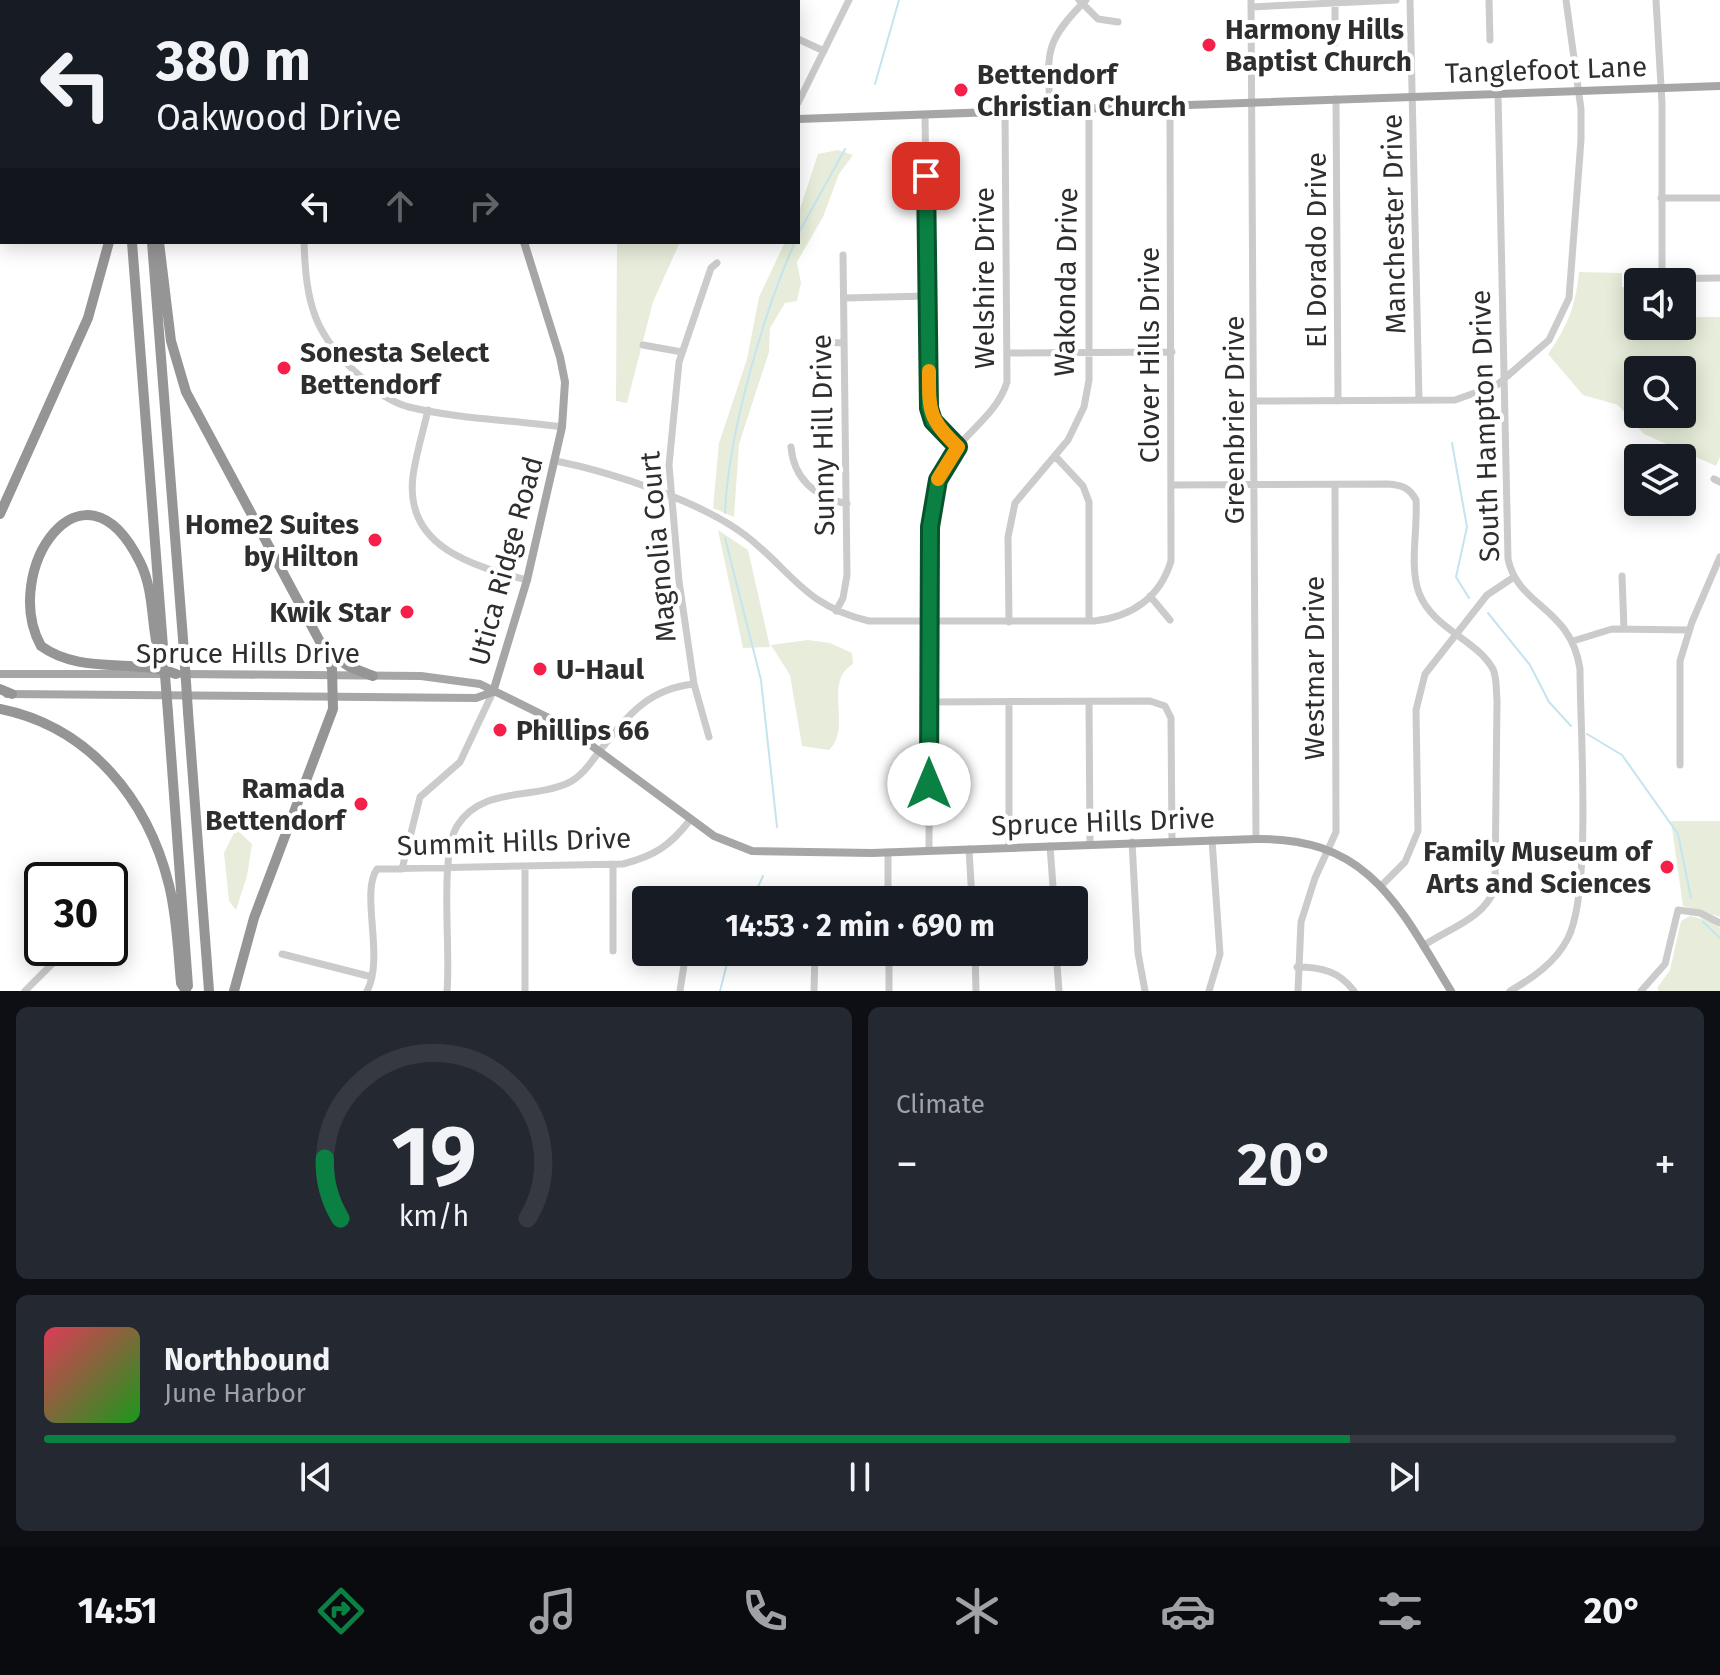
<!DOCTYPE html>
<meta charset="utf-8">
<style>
:root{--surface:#171b24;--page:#242831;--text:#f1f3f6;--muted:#9ea1a6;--line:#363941;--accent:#0b8043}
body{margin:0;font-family:"Fira Sans",sans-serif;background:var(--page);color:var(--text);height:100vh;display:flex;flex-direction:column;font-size:30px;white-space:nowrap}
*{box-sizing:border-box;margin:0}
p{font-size:26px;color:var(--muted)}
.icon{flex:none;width:44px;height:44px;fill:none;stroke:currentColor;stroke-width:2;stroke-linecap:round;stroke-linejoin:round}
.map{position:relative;height:991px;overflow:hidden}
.drawer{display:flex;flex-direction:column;gap:16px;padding:16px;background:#0d0f14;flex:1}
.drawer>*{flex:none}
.guide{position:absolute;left:0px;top:0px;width:800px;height:244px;box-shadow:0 4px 20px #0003;background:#171b24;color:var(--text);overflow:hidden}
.controls{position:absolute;left:1624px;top:268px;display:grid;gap:16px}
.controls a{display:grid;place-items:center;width:72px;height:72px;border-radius:8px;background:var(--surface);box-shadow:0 4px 20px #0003;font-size:40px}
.speed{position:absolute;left:24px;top:862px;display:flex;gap:16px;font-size:40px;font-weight:700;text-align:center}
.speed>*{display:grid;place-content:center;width:104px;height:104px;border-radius:50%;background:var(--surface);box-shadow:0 4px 20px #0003;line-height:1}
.speed .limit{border:4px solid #111;border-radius:12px;background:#fff;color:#111}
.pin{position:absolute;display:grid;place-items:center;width:68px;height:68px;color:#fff;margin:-34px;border-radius:16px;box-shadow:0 4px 12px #0006}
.me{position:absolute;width:88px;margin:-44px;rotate:0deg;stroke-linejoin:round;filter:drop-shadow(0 0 6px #0008)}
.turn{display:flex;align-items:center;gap:28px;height:168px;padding:0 24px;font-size:36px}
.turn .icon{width:104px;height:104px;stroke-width:2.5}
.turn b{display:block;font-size:56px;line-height:68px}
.lanes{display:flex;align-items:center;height:76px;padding:0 24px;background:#0003;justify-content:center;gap:40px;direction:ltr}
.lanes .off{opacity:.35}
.big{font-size:60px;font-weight:700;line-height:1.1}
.drawer .widget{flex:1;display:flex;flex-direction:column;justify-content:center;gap:12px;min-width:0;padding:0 28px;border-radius:12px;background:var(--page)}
.drawer .dial{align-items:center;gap:0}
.dial svg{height:208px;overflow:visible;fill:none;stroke:var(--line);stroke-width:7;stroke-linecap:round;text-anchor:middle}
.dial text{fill:var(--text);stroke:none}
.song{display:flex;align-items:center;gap:24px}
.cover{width:96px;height:96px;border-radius:12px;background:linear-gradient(135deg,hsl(350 70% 55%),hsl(120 70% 35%))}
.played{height:8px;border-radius:4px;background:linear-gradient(90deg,var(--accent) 80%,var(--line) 80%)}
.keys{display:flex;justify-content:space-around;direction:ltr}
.heat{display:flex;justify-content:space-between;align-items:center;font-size:44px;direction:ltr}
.drawer .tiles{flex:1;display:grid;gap:16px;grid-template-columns:1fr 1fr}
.widget:last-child{grid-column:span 2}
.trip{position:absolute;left:632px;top:886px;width:456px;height:80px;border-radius:8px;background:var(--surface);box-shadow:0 4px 20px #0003;font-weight:700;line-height:80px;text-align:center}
.dock{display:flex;height:128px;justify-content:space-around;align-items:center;background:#090b0e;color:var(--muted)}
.dock .icon{width:56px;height:56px}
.dock .selected{color:var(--accent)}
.dock b{font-size:36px;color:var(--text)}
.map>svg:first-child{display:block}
</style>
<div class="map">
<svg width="1720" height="991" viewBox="0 0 1720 991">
<rect width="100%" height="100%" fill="#fff"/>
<path fill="#e7edda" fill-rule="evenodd" d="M 838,150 L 853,155 L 839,174 L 823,217 L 797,262 L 801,283 L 797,301 L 785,303 L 770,328 L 769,352 L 739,444 L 734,517 L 713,508 L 719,443 L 747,359 L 759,297 L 785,242 L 798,242 L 798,215 L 818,154 Z
M 617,242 L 680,242 L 653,302 L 627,403 L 616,401 Z
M 1579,272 L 1622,273 L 1622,287 L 1638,287 L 1638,326 L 1682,326 L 1682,317 L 1720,317 L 1720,457 L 1716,466 L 1644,434 L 1618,405 L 1583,395 L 1548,354 C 1567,328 1576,305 1579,272 ZM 1638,370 L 1682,370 L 1682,414 L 1638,414 Z
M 718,530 L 748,550 L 770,647 L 743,648 Z
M 808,640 L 830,643 L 852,653 L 853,664 C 822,682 853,727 829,750 L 802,746 L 790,675 L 771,645 Z
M 1671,821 L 1720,821 L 1720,917 L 1683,906 Z
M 236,829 L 252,844 L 247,876 L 236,910 L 229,901 L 224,853 Z
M 1690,916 L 1711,921 L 1720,928 L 1720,991 L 1659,991 L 1657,988 L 1670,970 L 1681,921 Z"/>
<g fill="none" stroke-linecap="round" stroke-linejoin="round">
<path stroke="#c4e4ef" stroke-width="2" d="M 875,84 L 899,0
M 798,234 L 845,149
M 1452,443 L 1467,527 L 1456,577 L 1469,598
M 725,513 C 728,435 763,314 795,242
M 725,538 L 761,680 L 777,827
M 1488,613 L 1530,665 L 1549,702 L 1571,726
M 1587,734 L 1622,755 L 1678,834 L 1691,898
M 752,900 L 763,876
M 1703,922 L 1720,938
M 720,991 L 730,952"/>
<path stroke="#cbcbcb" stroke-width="7" d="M 658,0 L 659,2
M 1079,0 L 1098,19 L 1118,22
M 1251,0 L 1256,839
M 1410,0 L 1419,400
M 1489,0 L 1490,40
M 1656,0 L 1662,103 L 1662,279
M 1335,2 L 1335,43
M 1251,7 L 1396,0
M 798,39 L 824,51
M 1498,94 L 1508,559 C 1518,607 1571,607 1580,669 C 1580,728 1592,891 1568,938 C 1556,962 1533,978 1510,991
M 1336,99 L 1338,401
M 798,103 L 849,0
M 1050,112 C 1048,53 1042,44 1086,0
M 925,116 L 929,408 L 933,421 L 958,447
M 0,134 L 2,134
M 1661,198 L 1720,198
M 304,242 C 306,304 314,336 362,378 C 376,391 390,402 409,407 C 458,419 512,420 562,427
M 1641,279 L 1720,278
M 844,298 L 928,296
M 820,342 L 844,343
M 643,345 L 682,352
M 1008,353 L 1172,352
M 1256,401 L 1455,400 L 1497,385 L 1549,340 L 1569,298 L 1581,140 L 1581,109 L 1566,0
M 428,410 C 423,432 416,454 413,476 C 404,547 473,566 527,580
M 791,447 C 794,480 816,497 847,504
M 1056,457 L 1083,486 L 1089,502 L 1089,621
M 556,461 C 611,472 700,501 745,535 C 792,571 804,606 869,621 L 1094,621 C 1131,617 1160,598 1171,561 L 1170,107
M 1714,479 L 1720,482
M 1172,485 L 1388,484 C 1401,485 1409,487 1416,500 C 1418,529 1409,566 1419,593 C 1433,629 1476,639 1493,669 C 1497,678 1496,690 1497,700 L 1495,888 C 1484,919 1449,928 1423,946
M 1622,576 L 1624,629
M 1150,596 L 1170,620
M 836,611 L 843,598 L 847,575 L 843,255
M 1009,622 L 1008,537 L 1015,503 L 1068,440 L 1084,407 L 1089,380 L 1089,110
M 1573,641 L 1612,629 L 1689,630
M 929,702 L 1150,701 L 1165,706 L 1171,718 L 1172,841
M 1009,702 L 1009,848
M 1089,702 L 1090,845
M 709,737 L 694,684 L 679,581 L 669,465 L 679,362 L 711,268 L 717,263
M 1680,765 L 1680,661 L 1692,622 L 1720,557
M 1132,842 L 1138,953 L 1145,991
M 1050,846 L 1054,900
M 969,849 L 972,900
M 929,851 L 930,527 C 933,504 935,482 947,461 C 965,432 997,415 1007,382 L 1005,112
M 888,852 L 888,900
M 613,864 L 613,951
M 402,869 L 420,797 L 460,762 L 493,692
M 1382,885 L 1405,862 L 1418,831 L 1416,710 L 1425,674 L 1487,595 L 1514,577
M 889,952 L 889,991
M 975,952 L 976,991
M 1056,952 L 1059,991
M 282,954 L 372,977
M 1297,967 C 1321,967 1339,971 1354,991
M 25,991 L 58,958 L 61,948
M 367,991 C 385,958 360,893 377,869 L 623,864 C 654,856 670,846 690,820
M 447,991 C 451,952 439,856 457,826 C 482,786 531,800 568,783 C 581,777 590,764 598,753 C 626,718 646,689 694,684
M 525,991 L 525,867
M 680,991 L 686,952
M 814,991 L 815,952
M 1209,991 L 1220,954 L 1212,840
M 1298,991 L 1301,922 L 1315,878 L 1336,832 L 1335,486
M 1641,991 L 1665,964 L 1678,910 L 1700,913 L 1720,923"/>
<path stroke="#a6a6a6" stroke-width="8" d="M 516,0 L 516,2
M 798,119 L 1720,86
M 0,674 L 167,674
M 181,674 L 421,676 L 480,684 L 565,726 L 714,836 L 752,851 L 872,853 L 1256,839 C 1369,837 1399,906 1451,991
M 493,692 L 527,580 L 562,427 L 565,382 L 560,357 L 524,242
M 7,694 L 476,698 L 493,692"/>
<path stroke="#959595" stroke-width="10" d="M 124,2 L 124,0
M 143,2 L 143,0
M 132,242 L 163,647
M 152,242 L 184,652
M 159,242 L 171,341 L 186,392 L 325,651 L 332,669 L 333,709 L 254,918 L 234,991
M 0,514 L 88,318 L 109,242
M 158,651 C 151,621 154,590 140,562 C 83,446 0,572 41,646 C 81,675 133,658 176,674
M 326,651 L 350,667 L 373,676
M 0,689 L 12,694
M 0,709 C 90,727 148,800 169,885 C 177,917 178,951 181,983 L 186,991
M 188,712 L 209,991
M 168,713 L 188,986"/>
<path stroke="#959595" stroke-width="10" d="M 163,650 L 168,713
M 184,652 L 188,712"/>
</g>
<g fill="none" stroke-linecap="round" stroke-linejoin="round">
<g stroke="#07532c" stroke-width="20">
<path id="route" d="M 926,176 L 929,408 L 933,421 L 958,447 L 938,480 L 930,527 L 929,784"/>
</g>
<use href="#route" stroke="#0b8043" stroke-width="14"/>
<path stroke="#f59e0b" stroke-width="14" d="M 929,371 C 929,410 928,419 958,447 L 938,479"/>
</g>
<g fill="#f61f49" stroke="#fff" stroke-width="3">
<circle cx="1209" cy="45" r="8"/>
<circle cx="961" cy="90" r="8"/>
<circle cx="284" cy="368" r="8"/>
<circle cx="375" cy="540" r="8"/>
<circle cx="407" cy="612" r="8"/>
<circle cx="540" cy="669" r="8"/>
<circle cx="500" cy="730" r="8"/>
<circle cx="361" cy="804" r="8"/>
<circle cx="1667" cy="867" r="8"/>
</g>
<g text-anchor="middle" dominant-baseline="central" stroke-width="8" stroke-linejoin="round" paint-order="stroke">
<g font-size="28" font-weight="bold" fill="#2e2e2e" stroke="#fff" text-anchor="start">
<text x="1225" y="29">Harmony Hills<tspan x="1225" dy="32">Baptist Church</tspan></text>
<text x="977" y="74">Bettendorf<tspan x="977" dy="32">Christian Church</tspan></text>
<text x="300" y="352">Sonesta Select<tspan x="300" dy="32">Bettendorf</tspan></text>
<text x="359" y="524" text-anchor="end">Home2 Suites<tspan x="359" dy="32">by Hilton</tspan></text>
<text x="391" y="612" text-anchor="end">Kwik Star</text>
<text x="556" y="669">U-Haul</text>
<text x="516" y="730">Phillips 66</text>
<text x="345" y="788" text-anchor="end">Ramada<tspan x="345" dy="32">Bettendorf</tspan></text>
<text x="1651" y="851" text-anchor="end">Family Museum of<tspan x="1651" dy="32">Arts and Sciences</tspan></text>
</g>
<g font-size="28" fill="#2e2e2e" stroke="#fff">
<text transform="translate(1546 70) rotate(-2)">Tanglefoot Lane</text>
<text transform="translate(1394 224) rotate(-91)">Manchester Drive</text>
<text transform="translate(1316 250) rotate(-90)">El Dorado Drive</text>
<text transform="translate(984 278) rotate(-90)">Welshire Drive</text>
<text transform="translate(1066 282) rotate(-89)">Wakonda Drive</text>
<text transform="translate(1149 355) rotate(-90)">Clover Hills Drive</text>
<text transform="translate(1234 420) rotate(-90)">Greenbrier Drive</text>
<text transform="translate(1485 426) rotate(-92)">South Hampton Drive</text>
<text transform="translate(823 435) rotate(-91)">Sunny Hill Drive</text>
<text transform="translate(658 547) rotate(-95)">Magnolia Court</text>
<text transform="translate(506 561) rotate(-75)">Utica Ridge Road</text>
<text x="248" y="653">Spruce Hills Drive</text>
<text transform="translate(1314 668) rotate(-90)">Westmar Drive</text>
<text transform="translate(1103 822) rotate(-2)">Spruce Hills Drive</text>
<text transform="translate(514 842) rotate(-2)">Summit Hills Drive</text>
</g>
</g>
</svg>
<div class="controls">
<a><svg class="icon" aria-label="sound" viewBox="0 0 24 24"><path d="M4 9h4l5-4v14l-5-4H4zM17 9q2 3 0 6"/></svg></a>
<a><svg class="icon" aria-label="search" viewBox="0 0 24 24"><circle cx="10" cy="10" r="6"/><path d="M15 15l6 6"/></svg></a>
<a><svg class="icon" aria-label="layers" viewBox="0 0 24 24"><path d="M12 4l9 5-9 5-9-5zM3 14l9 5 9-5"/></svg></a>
</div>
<div class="speed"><div class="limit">30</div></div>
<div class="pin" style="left:926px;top:176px;background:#d93025"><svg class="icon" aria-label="arrive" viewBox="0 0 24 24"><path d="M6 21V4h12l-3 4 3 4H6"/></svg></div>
<svg class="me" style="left:929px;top:784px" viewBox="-20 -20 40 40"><circle r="19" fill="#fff"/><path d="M0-13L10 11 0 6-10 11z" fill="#0b8043"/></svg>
<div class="trip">14:53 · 2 min · 690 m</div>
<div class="guide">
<div class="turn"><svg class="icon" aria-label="left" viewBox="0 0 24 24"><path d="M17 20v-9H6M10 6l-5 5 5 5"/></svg><div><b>380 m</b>Oakwood Drive</div></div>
<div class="lanes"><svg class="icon" aria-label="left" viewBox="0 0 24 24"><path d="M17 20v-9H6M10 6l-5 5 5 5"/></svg><svg class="icon off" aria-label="ahead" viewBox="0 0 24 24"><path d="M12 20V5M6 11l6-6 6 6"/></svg><svg class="icon off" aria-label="right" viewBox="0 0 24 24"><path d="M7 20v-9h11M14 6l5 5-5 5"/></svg></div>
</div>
</div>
<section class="drawer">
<div class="tiles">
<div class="widget dial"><svg viewBox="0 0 100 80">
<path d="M14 69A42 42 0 1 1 86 69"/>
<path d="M14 69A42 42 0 0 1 8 46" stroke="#0b8043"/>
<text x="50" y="56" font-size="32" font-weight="700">19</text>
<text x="50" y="72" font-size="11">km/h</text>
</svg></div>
<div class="widget"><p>Climate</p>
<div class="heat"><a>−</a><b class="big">20°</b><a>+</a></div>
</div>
<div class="widget">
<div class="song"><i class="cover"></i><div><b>Northbound</b><p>June Harbor</p></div></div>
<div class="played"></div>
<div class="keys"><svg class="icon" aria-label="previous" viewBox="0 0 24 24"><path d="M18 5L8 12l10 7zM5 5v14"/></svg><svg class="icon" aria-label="pause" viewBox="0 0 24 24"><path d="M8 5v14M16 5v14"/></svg><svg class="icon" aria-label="next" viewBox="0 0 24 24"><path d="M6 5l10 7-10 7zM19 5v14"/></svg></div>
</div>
</div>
</section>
<nav class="dock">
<b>14:51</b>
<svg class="icon selected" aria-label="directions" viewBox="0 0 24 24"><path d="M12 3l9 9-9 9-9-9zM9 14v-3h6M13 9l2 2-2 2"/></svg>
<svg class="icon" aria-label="music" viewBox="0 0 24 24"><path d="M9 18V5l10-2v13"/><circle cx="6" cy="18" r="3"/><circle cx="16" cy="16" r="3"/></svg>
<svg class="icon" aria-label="phone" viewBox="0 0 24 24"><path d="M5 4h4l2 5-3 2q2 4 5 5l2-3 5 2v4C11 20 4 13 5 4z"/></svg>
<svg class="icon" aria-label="climate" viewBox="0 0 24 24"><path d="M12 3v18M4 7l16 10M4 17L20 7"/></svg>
<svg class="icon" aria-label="car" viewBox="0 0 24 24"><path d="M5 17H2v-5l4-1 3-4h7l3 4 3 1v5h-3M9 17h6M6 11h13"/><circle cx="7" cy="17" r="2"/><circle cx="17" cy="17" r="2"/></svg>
<svg class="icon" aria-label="filters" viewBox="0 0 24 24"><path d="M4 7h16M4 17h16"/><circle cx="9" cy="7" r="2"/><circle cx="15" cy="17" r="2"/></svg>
<b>20°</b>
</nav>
